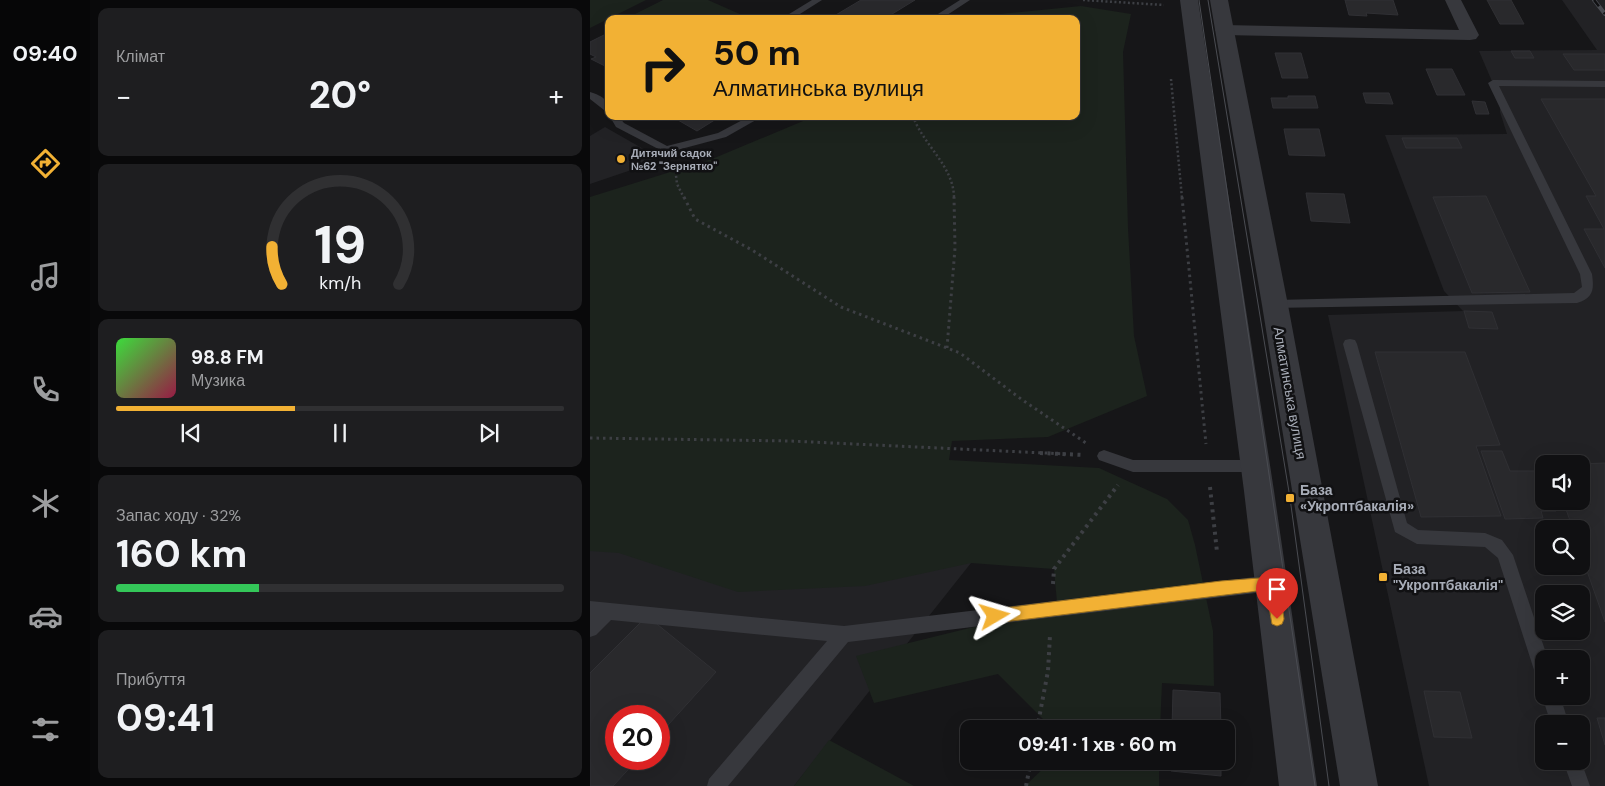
<!DOCTYPE html>
<html lang="uk">
<meta charset="utf-8">
<style>
:root{--surface:#101012;--page:#1e1e20;--text:#f1f3f6;--muted:#9c9d9f;--line:#303032;--accent:#f2b134}
body{margin:0;font-family:"DM Sans",sans-serif;background:var(--page);color:var(--text);height:100vh;display:flex;flex-direction:column;font-size:19px;white-space:nowrap}
*{box-sizing:border-box;margin:0}
p{font-size:16px;color:var(--muted)}
.icon{flex:none;width:28px;height:28px;fill:none;stroke:currentColor;stroke-width:2;stroke-linecap:round;stroke-linejoin:round}
.map{position:relative;flex:1;overflow:hidden}
.drawer{display:flex;flex-direction:column;gap:8px;padding:8px;background:#09090a;width:500px}
.drawer>*{flex:none}
.top-card{position:absolute;left:15px;top:15px;width:475px;height:105px;border-radius:10px;box-shadow:0 5px 20px #0002,0 0 0 1px var(--line);background:#f2b134;color:#111;overflow:hidden}
.buttons{position:absolute;left:945px;top:455px;display:grid;gap:10px}
.buttons a{display:grid;place-items:center;width:55px;height:55px;border-radius:10px;background:var(--surface);box-shadow:0 5px 20px #0002,0 0 0 1px var(--line);font-size:25px}
.speed{position:absolute;left:15px;top:705px;display:flex;gap:10px;font-size:25px;font-weight:700;text-align:center}
.speed>*{display:grid;place-content:center;width:65px;height:65px;border-radius:50%;background:var(--surface);box-shadow:0 5px 20px #0002,0 0 0 1px var(--line);line-height:1}
.speed .limit{border:8px solid #d22;background:#fff;color:#111}
.pin{position:absolute;display:grid;place-items:center;width:42px;height:42px;color:#fff;margin:-51px -21px;border-radius:50% 50% 50% 0;rotate:-45deg;box-shadow:0 0 5px #0007}
.pin .icon{rotate:45deg}
.me{position:absolute;width:55px;margin:-28px;rotate:83deg;stroke-linejoin:round;filter:drop-shadow(0 0 4px #0008)}
.turn{display:flex;align-items:center;gap:18px;height:105px;padding:0 25px;font-size:22px}
.turn .icon{width:65px;height:65px;stroke-width:2.5}
.turn b{display:block;font-size:35px;line-height:42px}
.big{font-size:38px;font-weight:700;line-height:1.1}
.drawer .tile{flex:1;display:flex;flex-direction:column;justify-content:center;gap:8px;min-width:0;padding:0 18px;border-radius:10px;background:var(--page)}
.drawer .dial{align-items:center;gap:0}
.dial svg{height:130px;overflow:visible;fill:none;stroke:var(--line);stroke-width:7;stroke-linecap:round;text-anchor:middle}
.dial text{fill:var(--text);stroke:none}
.song{display:flex;align-items:center;gap:15px}
.cover{width:60px;height:60px;border-radius:8px;background:linear-gradient(135deg,hsl(120 70% 55%),hsl(340 70% 35%))}
.played{height:5px;border-radius:2px;background:linear-gradient(90deg,var(--accent) 40%,var(--line) 40%)}
.keys{display:flex;justify-content:space-around;direction:ltr}
.heat{display:flex;justify-content:space-between;align-items:center;font-size:28px;direction:ltr}
.charge{height:8px;border-radius:4px;background:linear-gradient(90deg,#34c759 32%,var(--line) 0)}
.trip{position:absolute;left:370px;top:720px;width:275px;height:50px;border-radius:10px;background:var(--surface);box-shadow:0 5px 20px #0002,0 0 0 1px var(--line);font-weight:700;line-height:50px;text-align:center}
main{display:flex;flex:1;min-height:0}
.tabs{display:flex;flex-direction:column;width:90px;justify-content:space-around;align-items:center;background:#060607;color:var(--muted)}
.tabs .icon{width:35px;height:35px}
.tabs .on{color:var(--accent)}
.tabs b{font-size:22px;color:var(--text)}
.map>svg:first-child{display:block}
</style>
<main>
<nav class="tabs">
<b>09:40</b>
<svg class="icon on" aria-label="directions" viewBox="0 0 24 24"><path d="M12 3l9 9-9 9-9-9zM9 14v-3h6M13 9l2 2-2 2"/></svg>
<svg class="icon" aria-label="music" viewBox="0 0 24 24"><path d="M9 18V5l10-2v13"/><circle cx="6" cy="18" r="3"/><circle cx="16" cy="16" r="3"/></svg>
<svg class="icon" aria-label="phone" viewBox="0 0 24 24"><path d="M5 4h4l2 5-3 2q2 4 5 5l2-3 5 2v4C11 20 4 13 5 4z"/></svg>
<svg class="icon" aria-label="climate" viewBox="0 0 24 24"><path d="M12 3v18M4 7l16 10M4 17L20 7"/></svg>
<svg class="icon" aria-label="car" viewBox="0 0 24 24"><path d="M5 17H2v-5l4-1 3-4h7l3 4 3 1v5h-3M9 17h6M6 11h13"/><circle cx="7" cy="17" r="2"/><circle cx="17" cy="17" r="2"/></svg>
<svg class="icon" aria-label="filters" viewBox="0 0 24 24"><path d="M4 7h16M4 17h16"/><circle cx="9" cy="7" r="2"/><circle cx="15" cy="17" r="2"/></svg>
</nav>
<section class="drawer">
<div class="tile"><p>Клімат</p>
<div class="heat"><a>−</a><b class="big">20°</b><a>+</a></div>
</div>
<div class="tile dial"><svg viewBox="0 0 100 80">
<path d="M14 69A42 42 0 1 1 86 69"/>
<path d="M14 69A42 42 0 0 1 8 46" stroke="#f2b134"/>
<text x="50" y="56" font-size="32" font-weight="700">19</text>
<text x="50" y="72" font-size="11">km/h</text>
</svg></div>
<div class="tile">
<div class="song"><i class="cover"></i><div><b>98.8 FM</b><p>Музика</p></div></div>
<div class="played"></div>
<div class="keys"><svg class="icon" aria-label="previous" viewBox="0 0 24 24"><path d="M18 5L8 12l10 7zM5 5v14"/></svg><svg class="icon" aria-label="pause" viewBox="0 0 24 24"><path d="M8 5v14M16 5v14"/></svg><svg class="icon" aria-label="next" viewBox="0 0 24 24"><path d="M6 5l10 7-10 7zM19 5v14"/></svg></div>
</div>
<div class="tile"><p>Запас ходу · 32%</p><b class="big">160 km</b><div class="charge"></div></div>
<div class="tile"><p>Прибуття</p><b class="big">09:41</b></div>
</section>
<div class="map">
<svg width="1015" height="786" viewBox="0 0 1015 786">
<rect width="100%" height="100%" fill="#161618"/>
<path fill="#222225" fill-rule="evenodd" d="M 972,0 L 1015,0 L 1015,786 L 839,786 L 738,315 L 873,311 L 854,291 L 795,135 L 917,134 L 910,112 L 910,100 L 889,51 L 1007,50 ZM 954,464 L 991,464 L 991,501 L 954,501 ZM 954,529 L 991,529 L 991,566 L 954,566 ZM 954,594 L 991,594 L 991,631 L 954,631 ZM 954,659 L 991,659 L 991,696 L 954,696 ZM 954,724 L 991,724 L 991,761 L 954,761 Z
M 15,127 L 64,155 L 59,164 L 0,184 L 0,136 Z
M 0,546 L 381,563 L 204,786 L 0,786 ZM 26,716 L 69,716 L 69,759 L 26,759 Z"/>
<path fill="#1c231d" d="M 0,0 L 56,0 L 0,28 Z
M 73,0 L 118,0 L 161,19 L 54,19 L 45,14 Z
M 491,6 L 541,14 L 533,52 L 538,228 L 544,336 L 557,396 L 458,437 L 362,441 L 359,460 L 509,468 L 577,499 L 598,520 L 605,545 L 623,631 L 624,686 L 572,683 L 570,729 L 463,729 L 408,674 L 284,703 L 266,656 L 404,622 L 468,614 L 464,569 L 381,563 L 275,586 L 148,592 L 29,553 L 0,551 L 0,197 L 122,159 L 225,116 L 486,116 L 486,19 L 403,19 L 410,14 Z
M 239,740 L 324,786 L 204,786 Z
M 461,761 L 569,761 L 569,786 L 435,786 Z"/>
<path fill="#29292c" stroke="#303034" d="M 271,0 L 325,0 L 294,19 L 239,19 Z
M 755,0 L 803,0 L 808,15 L 776,13 L 777,16 L 759,15 Z
M 897,0 L 921,0 L 934,24 L 910,24 Z
M 16,34 L 19,36 L 19,68 L 1,59 L 6,57 L 0,54 L 0,42 Z
M 921,51 L 940,51 L 944,58 L 925,58 Z
M 685,53 L 711,53 L 718,78 L 692,78 Z
M 973,54 L 1015,54 L 1015,70 L 984,70 Z
M 836,69 L 862,69 L 875,95 L 847,95 Z
M 773,93 L 799,93 L 803,104 L 776,103 Z
M 698,96 L 725,96 L 728,108 L 683,108 L 681,98 L 698,98 Z
M 951,99 L 1015,99 L 1015,268 L 994,229 L 1014,229 L 996,196 L 1006,196 Z
M 882,101 L 895,102 L 899,114 L 886,114 Z
M 81,116 L 131,116 L 107,131 Z
M 694,129 L 729,129 L 735,156 L 699,155 Z
M 812,138 L 867,138 L 872,148 L 816,148 Z
M 716,193 L 754,194 L 760,223 L 721,221 Z
M 896,196 L 940,292 L 882,293 L 843,197 Z
M 874,311 L 902,312 L 908,329 L 879,328 Z
M 785,352 L 875,352 L 910,445 L 886,446 L 911,516 L 831,517 Z
M 891,451 L 912,451 L 920,471 L 950,471 L 954,481 L 954,501 L 962,501 L 966,511 L 951,511 L 953,518 L 915,519 Z
M 1015,463 L 1015,622 L 991,554 L 991,529 L 983,529 L 973,501 L 991,501 L 991,464 Z
M 57,616 L 126,672 L 69,735 L 69,716 L 26,716 L 26,759 L 48,759 L 23,786 L 0,786 L 0,673 Z
M 583,690 L 630,693 L 631,729 L 582,729 Z
M 834,691 L 870,692 L 882,738 L 844,737 Z
M 1007,718 L 1015,718 L 1015,745 Z
M 581,761 L 631,761 L 631,776 L 581,771 Z"/>
<g fill="none" stroke-linecap="round" stroke-linejoin="round">
<path stroke="#3d3f44" stroke-width="2.5" stroke-dasharray="2 2.5" stroke-linecap="butt" d="M 493,0 L 574,5
M 581,79 L 592,198
M 323,116 C 333,145 364,166 364,198
M 85,167 L 87,184 L 94,198"/>
<path stroke="#3d3f44" stroke-width="3" stroke-dasharray="2.5 4" stroke-linecap="butt" d="M 94,197 L 105,219 L 162,250 L 251,307 L 370,353 L 431,399 L 496,443
M 592,197 L 616,444
M 357,348 L 365,248 L 364,197
M 0,438 L 200,441 L 476,454"/>
<path stroke="#3d3f44" stroke-width="4" stroke-dasharray="3 4.5" stroke-linecap="butt" d="M 450,453 L 494,455
M 620,487 L 627,552
M 463,584 L 464,569 L 528,485
M 447,729 L 458,671 L 460,635
M 436,786 L 441,761"/>
<path fill="#37383d" fill-rule="evenodd" d="M 222,0 L 232,0 L 202,19 L 191,19 Z
M 370,0 L 380,0 L 351,19 L 340,19 Z
M 903,80 L 1015,81 L 1015,87 L 909,86 L 1002,274 C 1004,289 1004,298 987,303 L 681,308 L 679,305 L 681,302 L 685,300 L 984,293 L 992,287 L 990,274 L 898,83 Z
M 0,92 C 13,96 19,100 19,114 L 0,99 Z
M 19,115 L 28,116 L 34,123 L 77,146 L 128,133 L 160,116 L 173,116 L 136,137 L 76,153 L 26,127 Z
M 760,339 L 765,340 L 767,344 L 817,523 L 828,530 L 895,533 L 912,540 L 923,555 L 958,659 L 954,659 L 954,682 L 948,679 L 945,673 L 908,558 L 895,547 L 827,544 L 805,532 L 753,344 L 755,340 Z
M 514,450 L 543,460 L 664,460 L 669,462 L 671,466 L 669,470 L 664,472 L 543,472 L 509,460 L 507,456 L 509,452 Z
M 682,575 L 688,578 L 690,583 L 688,588 L 682,591 L 258,642 L 138,786 L 117,786 L 119,779 L 237,641 L 21,620 L 6,635 L 0,637 L 0,601 L 254,626 Z
M 954,692 L 954,696 L 970,696 L 979,724 L 961,724 L 952,696 Z
M 973,761 L 991,761 L 1000,786 L 982,786 Z"/>
<path fill="#37383d" fill-rule="evenodd" d="M 855,0 L 871,0 L 889,35 L 886,39 L 880,40 L 634,35 L 628,34 L 625,30 L 628,26 L 634,25 L 869,30 Z"/>
<path fill="#37383d" fill-rule="evenodd" d="M 590,0 L 608,0 L 684,491 L 727,786 L 689,786 L 654,491 Z
M 620,0 L 638,0 L 698,305 L 788,786 L 750,786 L 672,305 Z"/>
<path stroke="#4a4c52" stroke-width="1" d="M 609,0 L 725,786
M 618,0 L 700,498 L 739,786"/>
<g stroke="#4a4c52" stroke-width="4">
<path id="rail" d="M 1004,0 L 1015,14"/>
</g>
<use href="#rail" stroke="#111113" stroke-width="2.5" stroke-dasharray="8" stroke-linecap="butt"/>
</g>
<path fill="#f2b134" stroke="#9d7322" d="M 682,577 L 687,579 L 689,583 L 694,619 L 692,624 L 687,626 L 682,624 L 676,590 L 405,623 L 400,621 L 398,616 L 400,611 L 405,609 L 631,581 Z"/>
<g fill="#f2b134" stroke="#111113" stroke-width="2">
<circle cx="31" cy="159" r="5"/>
<rect x="695" y="493" width="10" height="10" rx="2.5"/>
<rect x="788" y="572" width="10" height="10" rx="2.5"/>
</g>
<g text-anchor="middle" dominant-baseline="central" stroke-width="5" stroke-linejoin="round" paint-order="stroke">
<g font-size="11" font-weight="bold" fill="#a8adb8" stroke="#111113" text-anchor="start">
<text x="41" y="153">Дитячий садок<tspan x="41" dy="13">№62 "Зернятко"</tspan></text>
</g>
<g font-size="14" fill="#a8adb8" stroke="#111113">
<text transform="translate(700 393) rotate(80)">Алматинська вулиця</text>
</g>
<g font-size="14" font-weight="bold" fill="#a8adb8" stroke="#111113" text-anchor="start">
<text x="710" y="490">База<tspan x="710" dy="16">«Укроптбакалія»</tspan></text>
<text x="803" y="569">База<tspan x="803" dy="16">"Укроптбакалія"</tspan></text>
</g>
</g>
</svg>
<div class="buttons">
<a><svg class="icon" aria-label="sound" viewBox="0 0 24 24"><path d="M4 9h4l5-4v14l-5-4H4zM17 9q2 3 0 6"/></svg></a>
<a><svg class="icon" aria-label="search" viewBox="0 0 24 24"><circle cx="10" cy="10" r="6"/><path d="M15 15l6 6"/></svg></a>
<a><svg class="icon" aria-label="layers" viewBox="0 0 24 24"><path d="M12 4l9 5-9 5-9-5zM3 14l9 5 9-5"/></svg></a>
<a>+</a>
<a>−</a>
</div>
<div class="speed"><div class="limit">20</div></div>
<div class="pin" style="left:687px;top:619px;background:#d93025"><svg class="icon" aria-label="arrive" viewBox="0 0 24 24"><path d="M6 21V4h12l-3 4 3 4H6"/></svg></div>
<svg class="me" style="left:405px;top:616px" viewBox="-20 -20 40 40"><path d="M0-17L14 15 0 8-14 15z" fill="#f2b134" stroke="#fff" stroke-width="4"/></svg>
<div class="trip">09:41 · 1 хв · 60 m</div>
<div class="top-card">
<div class="turn"><svg class="icon" aria-label="right" viewBox="0 0 24 24"><path d="M7 20v-9h11M14 6l5 5-5 5"/></svg><div><b>50 m</b>Алматинська вулиця</div></div>
</div>
</div>
</main>
